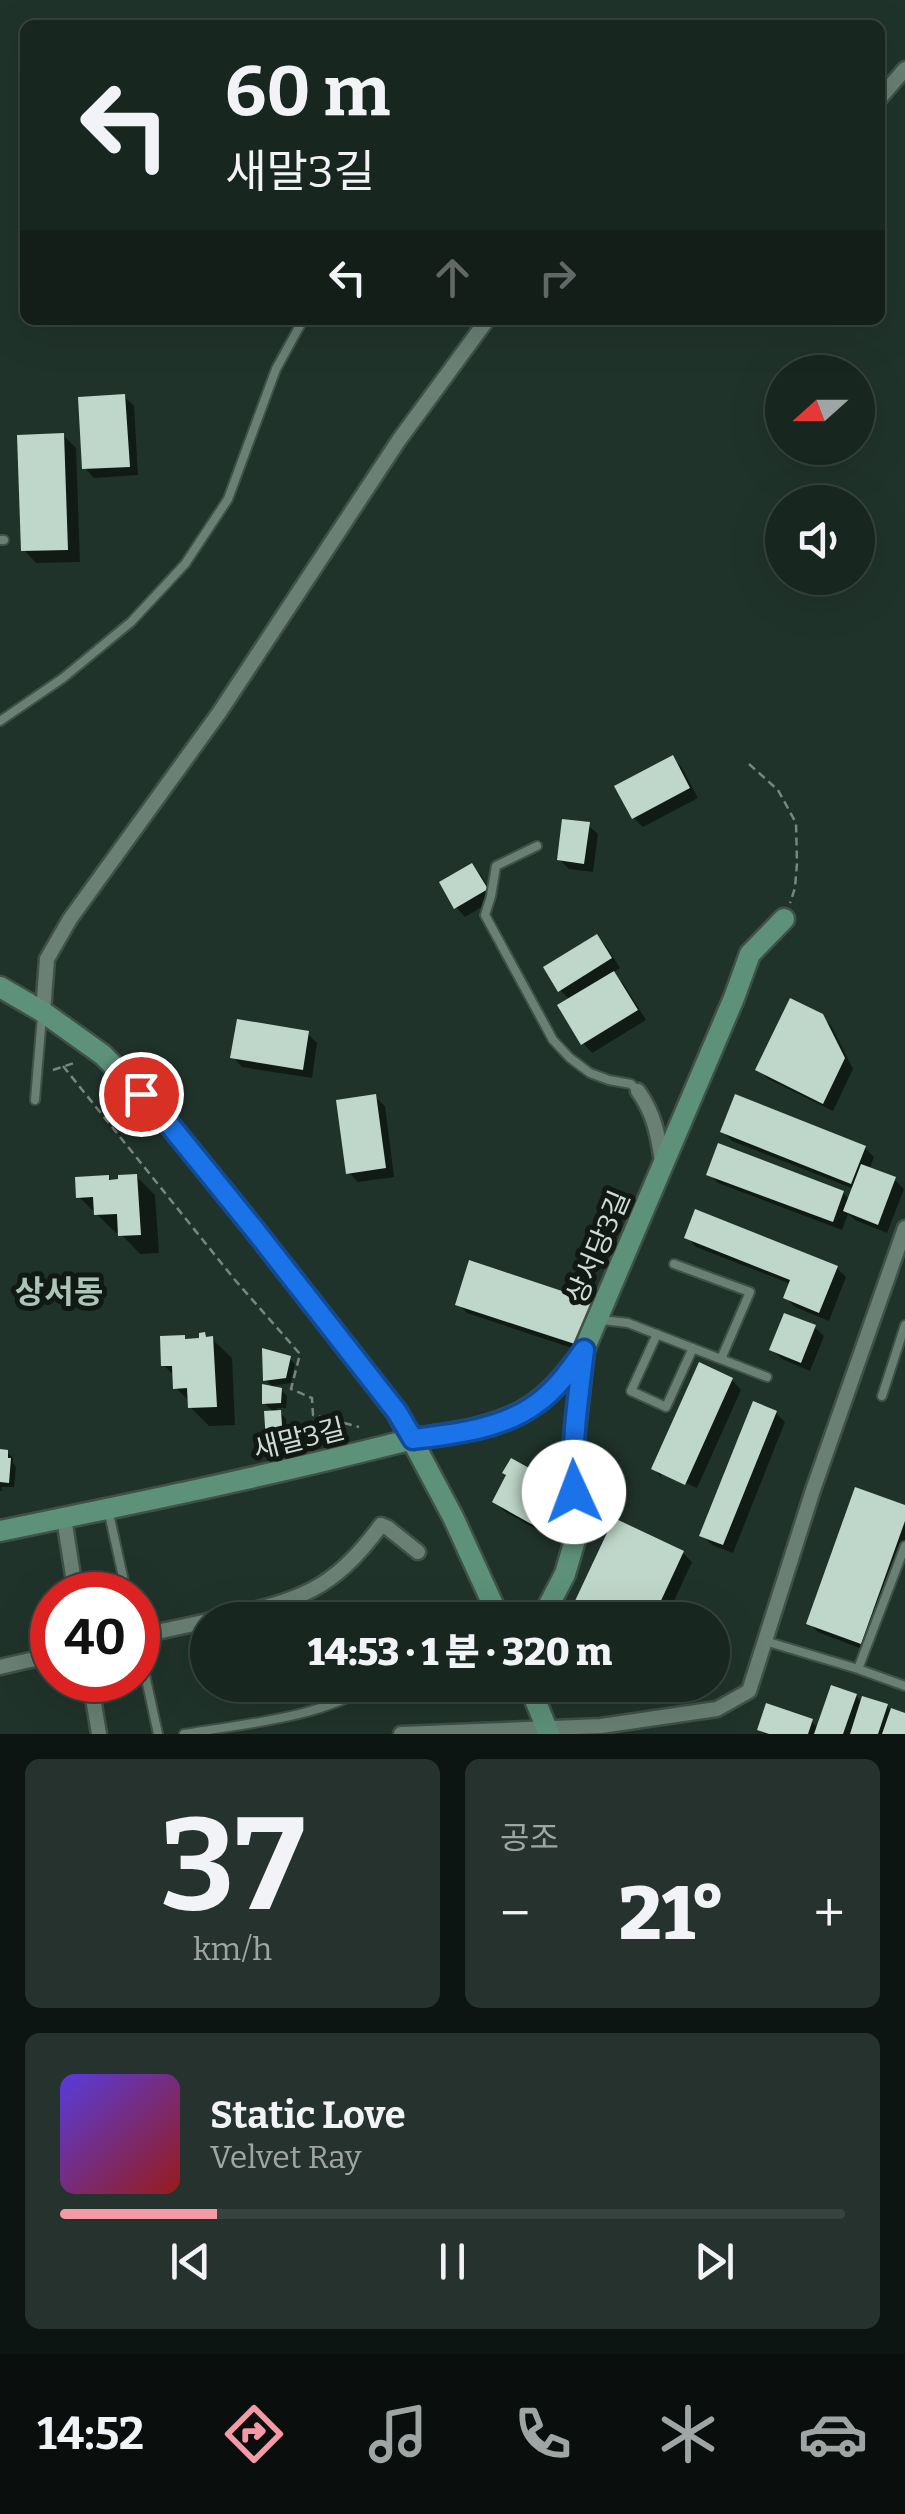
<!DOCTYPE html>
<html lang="ko">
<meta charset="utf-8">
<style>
:root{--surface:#182620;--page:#25322d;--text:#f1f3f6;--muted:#9fa5a5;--line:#36433e;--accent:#f49aa5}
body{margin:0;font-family:Bitter,"Noto Sans KR",serif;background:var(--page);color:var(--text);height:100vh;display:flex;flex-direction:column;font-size:38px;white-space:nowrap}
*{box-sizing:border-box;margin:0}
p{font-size:32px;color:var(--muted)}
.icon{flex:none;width:55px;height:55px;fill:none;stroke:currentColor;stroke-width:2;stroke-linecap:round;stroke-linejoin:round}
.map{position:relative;height:1734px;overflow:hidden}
.drawer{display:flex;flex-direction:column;gap:25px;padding:25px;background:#0d1512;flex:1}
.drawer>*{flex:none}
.guide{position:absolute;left:20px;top:20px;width:865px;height:305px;border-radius:15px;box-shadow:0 10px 40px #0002,0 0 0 2px var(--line);background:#182620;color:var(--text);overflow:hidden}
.needle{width:65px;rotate:249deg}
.controls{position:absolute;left:765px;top:355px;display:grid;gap:20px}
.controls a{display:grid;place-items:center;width:110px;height:110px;border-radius:50%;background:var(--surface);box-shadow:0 10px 40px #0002,0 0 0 2px var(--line);font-size:50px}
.speed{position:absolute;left:30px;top:1572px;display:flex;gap:20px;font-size:50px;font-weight:700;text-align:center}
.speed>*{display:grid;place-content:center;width:130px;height:130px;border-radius:50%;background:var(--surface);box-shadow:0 10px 40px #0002,0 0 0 2px var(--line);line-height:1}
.speed .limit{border:15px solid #d22;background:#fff;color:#111}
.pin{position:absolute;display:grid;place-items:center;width:85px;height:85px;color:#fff;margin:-42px;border:5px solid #fff;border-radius:50%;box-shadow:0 2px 10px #0007}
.me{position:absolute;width:110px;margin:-55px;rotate:358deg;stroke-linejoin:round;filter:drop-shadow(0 0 8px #0008)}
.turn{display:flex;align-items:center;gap:35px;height:210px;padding:0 40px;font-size:45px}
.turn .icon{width:130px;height:130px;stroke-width:2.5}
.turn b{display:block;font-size:70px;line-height:85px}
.lanes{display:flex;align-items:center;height:95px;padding:0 40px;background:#0003;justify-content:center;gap:50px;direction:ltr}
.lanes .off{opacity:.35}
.big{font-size:75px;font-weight:800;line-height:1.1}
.drawer .widget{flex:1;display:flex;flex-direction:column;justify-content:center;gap:15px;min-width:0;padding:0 35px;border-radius:15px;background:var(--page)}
.drawer .dial{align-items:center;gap:0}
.dial b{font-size:130px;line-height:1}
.song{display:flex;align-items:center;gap:30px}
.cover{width:120px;height:120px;border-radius:15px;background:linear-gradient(135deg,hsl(250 70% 55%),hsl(0 70% 35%))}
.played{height:10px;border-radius:5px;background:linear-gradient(90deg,var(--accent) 20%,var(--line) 20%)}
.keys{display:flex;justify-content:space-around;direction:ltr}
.heat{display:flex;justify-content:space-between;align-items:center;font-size:55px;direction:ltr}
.drawer .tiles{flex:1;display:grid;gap:25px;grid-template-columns:1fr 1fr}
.widget:last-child{grid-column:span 2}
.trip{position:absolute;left:190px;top:1602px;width:540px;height:100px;border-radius:50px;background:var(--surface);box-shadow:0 10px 40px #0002,0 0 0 2px var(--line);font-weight:800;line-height:100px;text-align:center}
.dock{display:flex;height:160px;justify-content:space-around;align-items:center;background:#0a0f0d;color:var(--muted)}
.dock .icon{width:70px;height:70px}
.dock .selected{color:var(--accent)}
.dock b{font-size:45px;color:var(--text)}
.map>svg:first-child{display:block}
</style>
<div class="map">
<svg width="905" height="1734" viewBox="0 0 905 1734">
<rect width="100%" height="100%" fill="#20332a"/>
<path fill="#0007" d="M 124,396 L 134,406 L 138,475 L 94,478 L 85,468 Z
M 63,435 L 76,448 L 80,562 L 36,563 L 24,550 Z
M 673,758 L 682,768 L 698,798 L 643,827 L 634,818 Z
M 588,825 L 598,834 L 593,872 L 569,869 L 559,859 Z
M 472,866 L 481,875 L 495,899 L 465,917 L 456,907 Z
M 596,937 L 606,946 L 620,968 L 613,973 L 623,983 L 646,1020 L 592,1053 L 583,1043 L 570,1000 L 560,990 Z
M 822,1016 L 832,1027 L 853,1069 L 833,1111 L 768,1079 L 758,1070 Z
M 308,1034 L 317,1043 L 312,1078 L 242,1067 L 233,1057 Z
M 375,1097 L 385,1106 L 394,1177 L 358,1182 L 349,1173 Z
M 723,1132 L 865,1148 L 874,1157 L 869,1170 L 895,1180 L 904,1189 L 887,1233 L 855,1220 L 848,1214 L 842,1230 L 718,1183 L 709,1174 L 843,1193 L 850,1200 L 854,1189 L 732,1141 Z
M 136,1176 L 155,1195 L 159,1253 L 140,1254 L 120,1233 L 116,1233 L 79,1197 L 108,1177 L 113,1182 Z
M 687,1237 L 837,1268 L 846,1277 L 829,1321 L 795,1307 L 786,1298 L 791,1284 L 696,1247 Z
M 591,1303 L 600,1312 L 587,1353 L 467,1313 L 458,1304 Z
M 814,1327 L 824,1336 L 810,1371 L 782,1359 L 772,1350 Z
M 204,1335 L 209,1339 L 212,1339 L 232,1358 L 235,1425 L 209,1426 L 190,1407 L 190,1402 L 176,1388 L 175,1377 L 164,1365 L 184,1337 L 188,1341 L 202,1341 Z
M 289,1358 L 295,1364 L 291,1383 L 272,1386 L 266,1380 Z
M 732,1380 L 741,1390 L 697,1488 L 661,1472 L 661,1477 L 654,1469 Z
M 281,1390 L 287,1396 L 286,1408 L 276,1408 L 286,1419 L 288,1446 L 274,1446 L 268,1441 L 275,1413 L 264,1403 Z
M 776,1413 L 785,1422 L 733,1553 L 712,1545 L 702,1535 Z
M 0,1452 L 7,1452 L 13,1458 L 13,1463 L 16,1467 L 14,1487 L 1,1487 L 2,1491 L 0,1491 Z
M 568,1492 L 568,1547 L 504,1511 L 495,1502 Z
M 905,1508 L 905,1555 L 870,1652 L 818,1632 L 809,1623 Z
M 683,1553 L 692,1562 L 665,1620 L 569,1620 Z
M 856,1696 L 863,1703 L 887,1706 L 891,1711 L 905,1716 L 905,1734 L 764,1734 L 760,1729 L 811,1721 L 818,1728 Z"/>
<path fill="#bfd7ca" d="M 125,394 L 130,467 L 82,469 L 78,397 Z
M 64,433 L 68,550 L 21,551 L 17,435 Z
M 673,755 L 690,788 L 632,819 L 614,786 Z
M 562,819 L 590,822 L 584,864 L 557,860 Z
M 472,863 L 488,889 L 454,909 L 439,882 Z
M 597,934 L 612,958 L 558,992 L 543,967 Z
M 614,971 L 638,1010 L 581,1045 L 557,1005 Z
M 790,998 L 823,1014 L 845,1058 L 823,1104 L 755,1070 Z
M 237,1019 L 309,1031 L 303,1070 L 230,1058 Z
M 376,1094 L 386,1168 L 346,1174 L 336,1100 Z
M 735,1094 L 866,1146 L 851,1184 L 720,1132 Z
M 718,1143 L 844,1191 L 833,1222 L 706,1175 Z
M 861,1164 L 896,1177 L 878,1225 L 843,1211 Z
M 137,1174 L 141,1235 L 118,1236 L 117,1214 L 94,1215 L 93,1197 L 76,1198 L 75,1177 L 109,1175 L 109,1180 L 118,1179 L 118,1175 Z
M 695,1209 L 838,1266 L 819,1313 L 783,1298 L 790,1280 L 684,1238 Z
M 469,1260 L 592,1301 L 578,1345 L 455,1305 Z
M 784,1313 L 816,1325 L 801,1363 L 769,1350 Z
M 205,1332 L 206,1337 L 213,1336 L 217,1407 L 188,1408 L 187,1388 L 173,1389 L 172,1366 L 161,1366 L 160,1336 L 185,1335 L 185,1339 L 199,1338 L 199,1333 Z
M 262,1348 L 291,1356 L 286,1378 L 263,1381 Z
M 699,1362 L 733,1378 L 685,1485 L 651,1469 Z
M 262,1384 L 282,1388 L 281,1403 L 262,1404 Z
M 753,1401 L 777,1411 L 723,1545 L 699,1536 Z
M 281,1410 L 283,1441 L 266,1442 L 264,1411 Z
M 0,1449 L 8,1450 L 8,1458 L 11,1458 L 9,1483 L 0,1482 Z
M 511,1458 L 569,1490 L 557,1511 L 570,1518 L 558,1539 L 492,1502 L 506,1475 L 502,1473 Z
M 855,1487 L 905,1505 L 905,1521 L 861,1644 L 806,1624 Z
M 614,1518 L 684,1551 L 652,1620 L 566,1620 Z
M 680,1608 L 707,1620 L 674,1620 Z
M 831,1685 L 857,1694 L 843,1734 L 814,1734 Z
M 862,1696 L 888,1704 L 878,1734 L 850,1734 Z
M 766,1703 L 813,1719 L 808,1734 L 769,1734 L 757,1730 Z
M 891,1708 L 905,1713 L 905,1734 L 882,1734 Z"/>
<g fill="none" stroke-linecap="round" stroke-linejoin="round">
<g stroke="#405148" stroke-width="12">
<path id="lane" d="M 0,540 L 4,540
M 0,721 L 63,678 L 131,622 L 185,564 L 228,499 L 276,369 L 303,320
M 537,846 L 496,866 L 491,896 L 485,915 L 553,1040 L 570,1058 L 590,1073 L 609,1080 L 631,1084 L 638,1091
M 35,1100 L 42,1016
M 674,1264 L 750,1292 L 721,1359
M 602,1320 L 628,1323 L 767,1377
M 657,1334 L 631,1391 L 666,1407 L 693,1348
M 882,1396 L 905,1325
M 108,1509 L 127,1595
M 453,1620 L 454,1617
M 765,1641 L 858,1669 L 905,1546
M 138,1642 L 158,1734
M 858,1669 L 905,1686
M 184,1734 C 248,1723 316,1719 372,1685"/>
</g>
<g stroke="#405148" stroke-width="19">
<path id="street" d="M 880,98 L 905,69
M 43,1012 L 47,959 L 70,919 L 219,713 L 399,440 L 487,320
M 638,1091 C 654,1113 658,1135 662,1161
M 64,1518 L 76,1595
M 210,1620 C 293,1601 328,1597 381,1525 L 388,1528 L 418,1552
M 138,1636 L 208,1621
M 0,1667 L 52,1655
M 90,1680 L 99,1734
M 401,1734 L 601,1726 L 717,1709 L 749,1691 L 813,1490 L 905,1228"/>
</g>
<g stroke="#405148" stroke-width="25">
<path id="secondary" d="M 0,987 L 43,1012 L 103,1055 L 160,1113 L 254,1229 L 397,1412 L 453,1517 L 500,1620
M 0,1531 C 131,1504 263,1477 393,1444 C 432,1434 473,1434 511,1417 C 543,1404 563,1379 583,1352
M 541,1620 L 565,1574 L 575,1540 L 572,1456 L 584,1350 L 734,998 L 750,954 L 784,919
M 529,1685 L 549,1734"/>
</g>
<path stroke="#77867e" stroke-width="2.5" stroke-dasharray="8 5" stroke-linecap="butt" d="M 749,764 L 778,790 L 796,823 L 797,863 L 795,888 L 790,903
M 63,1066 L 235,1280 L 300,1354 L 291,1389 L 312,1398 L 313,1415 L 359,1427
M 53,1070 L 74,1063"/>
<use href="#lane" stroke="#6a8074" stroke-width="8"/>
<use href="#street" stroke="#6a8074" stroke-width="14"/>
<use href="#secondary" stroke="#5d917a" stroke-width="20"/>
</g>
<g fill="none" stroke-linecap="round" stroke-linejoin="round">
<g stroke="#114b97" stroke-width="25">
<path id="route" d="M 141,1094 L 160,1113 L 254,1229 L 397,1412 L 413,1439 C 454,1434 502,1429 536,1404 C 556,1390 570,1370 584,1350 C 578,1399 571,1444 574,1492"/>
</g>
<use href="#route" stroke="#1a73e8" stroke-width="18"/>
</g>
<g text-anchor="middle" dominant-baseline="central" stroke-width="10" stroke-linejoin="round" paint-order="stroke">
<g font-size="28" fill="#cfdbd4" stroke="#101914">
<text transform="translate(598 1247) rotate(-67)">상서당3길</text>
<text transform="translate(299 1439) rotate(-14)">새말3길</text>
</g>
<g font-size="32" font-weight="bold" fill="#adc4b8" stroke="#101914">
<text x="59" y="1292">상서동</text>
</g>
</g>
</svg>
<div class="controls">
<a><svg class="needle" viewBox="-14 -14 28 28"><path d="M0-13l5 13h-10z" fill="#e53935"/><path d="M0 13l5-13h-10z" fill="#9fa5a5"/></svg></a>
<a><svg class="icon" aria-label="sound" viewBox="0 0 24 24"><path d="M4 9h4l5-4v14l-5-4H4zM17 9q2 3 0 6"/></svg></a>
</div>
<div class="speed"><div class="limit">40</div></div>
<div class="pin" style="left:141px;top:1094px;background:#d93025"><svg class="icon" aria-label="arrive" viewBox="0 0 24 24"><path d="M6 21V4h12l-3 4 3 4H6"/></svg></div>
<svg class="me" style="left:574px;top:1492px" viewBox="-20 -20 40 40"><circle r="19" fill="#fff"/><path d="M0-13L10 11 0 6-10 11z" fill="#1a73e8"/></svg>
<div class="trip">14:53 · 1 분 · 320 m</div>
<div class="guide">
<div class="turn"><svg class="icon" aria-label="left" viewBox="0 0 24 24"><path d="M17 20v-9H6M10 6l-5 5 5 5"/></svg><div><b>60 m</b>새말3길</div></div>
<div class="lanes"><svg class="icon" aria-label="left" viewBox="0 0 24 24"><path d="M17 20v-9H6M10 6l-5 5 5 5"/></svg><svg class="icon off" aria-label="ahead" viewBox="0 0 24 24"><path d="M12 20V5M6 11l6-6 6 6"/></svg><svg class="icon off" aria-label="right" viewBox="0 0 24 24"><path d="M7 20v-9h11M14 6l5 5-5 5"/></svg></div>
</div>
</div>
<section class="drawer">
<div class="tiles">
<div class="widget dial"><b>37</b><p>km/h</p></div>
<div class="widget"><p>공조</p>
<div class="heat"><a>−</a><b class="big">21°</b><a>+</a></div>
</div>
<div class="widget">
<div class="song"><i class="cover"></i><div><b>Static Love</b><p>Velvet Ray</p></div></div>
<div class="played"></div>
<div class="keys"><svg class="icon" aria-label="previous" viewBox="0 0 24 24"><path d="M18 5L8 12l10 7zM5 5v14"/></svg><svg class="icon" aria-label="pause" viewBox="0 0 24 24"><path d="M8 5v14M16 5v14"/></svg><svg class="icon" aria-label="next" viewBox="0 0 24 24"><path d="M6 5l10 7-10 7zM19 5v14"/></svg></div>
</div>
</div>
</section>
<nav class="dock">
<b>14:52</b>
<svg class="icon selected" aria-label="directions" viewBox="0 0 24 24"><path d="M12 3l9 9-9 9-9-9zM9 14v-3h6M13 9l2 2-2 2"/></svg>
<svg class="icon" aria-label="music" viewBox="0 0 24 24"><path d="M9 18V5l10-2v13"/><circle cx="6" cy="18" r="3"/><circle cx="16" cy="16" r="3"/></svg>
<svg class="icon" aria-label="phone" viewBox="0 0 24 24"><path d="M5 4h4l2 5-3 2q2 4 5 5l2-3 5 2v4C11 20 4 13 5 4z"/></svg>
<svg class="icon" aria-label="climate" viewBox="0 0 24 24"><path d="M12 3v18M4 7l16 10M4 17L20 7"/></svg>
<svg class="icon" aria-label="car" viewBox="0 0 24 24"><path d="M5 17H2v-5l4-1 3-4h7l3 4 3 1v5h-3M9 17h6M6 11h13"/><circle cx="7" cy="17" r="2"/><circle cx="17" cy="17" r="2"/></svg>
</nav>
